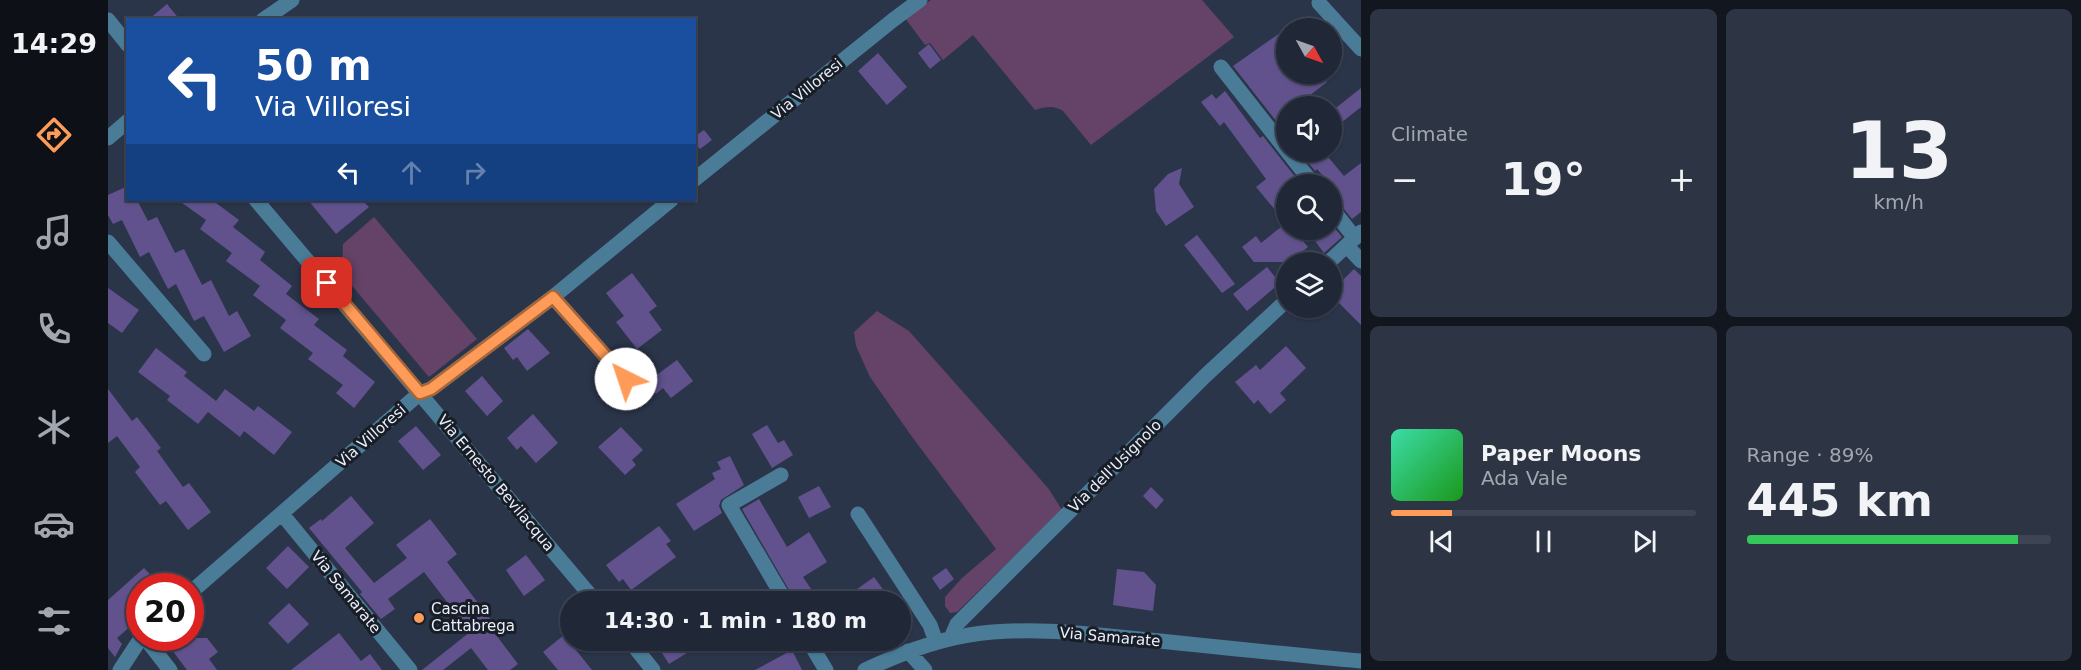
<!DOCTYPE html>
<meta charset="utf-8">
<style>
:root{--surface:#202838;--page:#2d3443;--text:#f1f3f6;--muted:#a2a6ae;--line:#3d4453;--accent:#fe9b58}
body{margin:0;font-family:"DejaVu Sans",sans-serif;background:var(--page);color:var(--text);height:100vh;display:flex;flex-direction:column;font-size:22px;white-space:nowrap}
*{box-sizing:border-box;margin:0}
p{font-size:20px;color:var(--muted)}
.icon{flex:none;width:33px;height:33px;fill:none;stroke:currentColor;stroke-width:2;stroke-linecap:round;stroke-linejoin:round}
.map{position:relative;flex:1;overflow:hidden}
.drawer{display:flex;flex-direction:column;gap:9px;padding:9px;background:#12161f;width:720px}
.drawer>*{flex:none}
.hud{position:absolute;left:18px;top:18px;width:570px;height:183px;border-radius:0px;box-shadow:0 2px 4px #0004,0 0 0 2px var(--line);background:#1a4fa0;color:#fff;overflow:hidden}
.needle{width:39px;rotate:130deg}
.buttons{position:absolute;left:1168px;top:18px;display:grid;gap:12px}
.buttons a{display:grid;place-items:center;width:66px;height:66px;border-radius:50%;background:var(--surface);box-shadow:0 2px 4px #0004,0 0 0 2px var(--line);font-size:30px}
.speed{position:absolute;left:18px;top:573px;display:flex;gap:12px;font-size:30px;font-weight:700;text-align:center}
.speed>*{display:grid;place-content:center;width:78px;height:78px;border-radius:50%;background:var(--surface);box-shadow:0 2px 4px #0004,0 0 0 2px var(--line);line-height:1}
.speed .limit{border:9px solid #d22;background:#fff;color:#111}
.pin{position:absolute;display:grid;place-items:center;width:51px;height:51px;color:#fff;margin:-26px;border-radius:12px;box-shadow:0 3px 9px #0006}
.me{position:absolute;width:66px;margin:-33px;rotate:319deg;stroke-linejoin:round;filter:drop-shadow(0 0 4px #0008)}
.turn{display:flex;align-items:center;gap:21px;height:126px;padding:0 30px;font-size:27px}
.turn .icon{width:78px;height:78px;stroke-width:2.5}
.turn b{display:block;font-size:42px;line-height:51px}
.lanes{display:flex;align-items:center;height:57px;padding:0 30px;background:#0003;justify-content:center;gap:30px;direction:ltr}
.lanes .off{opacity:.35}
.big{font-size:45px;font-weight:700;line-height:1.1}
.drawer .widget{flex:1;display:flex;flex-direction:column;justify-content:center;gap:9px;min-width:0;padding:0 21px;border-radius:9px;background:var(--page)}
.drawer .dial{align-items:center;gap:0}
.dial b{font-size:78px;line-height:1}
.song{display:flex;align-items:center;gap:18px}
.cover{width:72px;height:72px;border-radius:9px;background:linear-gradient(135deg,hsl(160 70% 55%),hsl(120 70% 35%))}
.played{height:6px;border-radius:3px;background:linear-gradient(90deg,var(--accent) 20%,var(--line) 20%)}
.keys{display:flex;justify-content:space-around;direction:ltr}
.heat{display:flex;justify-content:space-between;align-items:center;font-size:33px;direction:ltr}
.charge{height:9px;border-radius:4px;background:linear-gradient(90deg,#34c759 89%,var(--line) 0)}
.drawer .tiles{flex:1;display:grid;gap:9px;grid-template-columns:repeat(2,1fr)}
.trip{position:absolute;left:452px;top:591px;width:351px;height:60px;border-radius:30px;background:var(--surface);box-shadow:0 2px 4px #0004,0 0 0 2px var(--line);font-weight:700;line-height:60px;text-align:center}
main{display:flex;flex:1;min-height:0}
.tabs{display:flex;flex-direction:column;width:108px;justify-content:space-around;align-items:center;background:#0d1016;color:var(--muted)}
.tabs .icon{width:42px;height:42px}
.tabs .current{color:var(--accent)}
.tabs b{font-size:27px;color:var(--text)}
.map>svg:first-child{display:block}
</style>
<main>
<nav class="tabs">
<b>14:29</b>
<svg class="icon current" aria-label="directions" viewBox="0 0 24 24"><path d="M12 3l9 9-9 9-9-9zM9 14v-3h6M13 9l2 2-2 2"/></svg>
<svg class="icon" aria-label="music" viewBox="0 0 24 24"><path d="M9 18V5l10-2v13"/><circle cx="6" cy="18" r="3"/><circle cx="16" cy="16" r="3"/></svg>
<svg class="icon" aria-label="phone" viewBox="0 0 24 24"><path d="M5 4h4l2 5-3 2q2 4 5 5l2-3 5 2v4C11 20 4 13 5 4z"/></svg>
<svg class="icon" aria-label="climate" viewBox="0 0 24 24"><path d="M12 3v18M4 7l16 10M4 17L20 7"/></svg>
<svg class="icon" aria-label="car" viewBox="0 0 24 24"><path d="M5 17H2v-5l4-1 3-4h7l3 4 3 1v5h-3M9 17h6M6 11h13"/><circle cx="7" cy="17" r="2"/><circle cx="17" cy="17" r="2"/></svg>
<svg class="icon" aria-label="filters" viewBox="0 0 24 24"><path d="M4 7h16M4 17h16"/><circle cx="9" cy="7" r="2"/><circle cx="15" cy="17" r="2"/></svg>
</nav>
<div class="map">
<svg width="1253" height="670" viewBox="0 0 1253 670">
<rect width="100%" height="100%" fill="#2b354a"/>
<path fill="#654267" d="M 823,0 L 1094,0 L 1126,37 L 983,145 L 955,111 C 945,105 938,107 927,110 L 865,35 L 835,60 L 822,43 L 817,45 L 797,18 Z
M 266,217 L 369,339 L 321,377 L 234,274 L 235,244 Z
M 769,311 L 801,331 L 940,488 L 954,510 L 849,612 L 842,613 L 837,606 L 837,597 L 854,578 L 888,549 L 802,434 L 762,377 L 748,346 L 746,332 Z"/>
<path fill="#61528d" d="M 59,4 L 72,20 L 40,20 Z
M 1179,28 L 1179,74 L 1212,74 L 1219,82 L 1188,106 L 1179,106 L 1179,135 L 1125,66 Z
M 821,44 L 833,60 L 822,69 L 810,53 Z
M 770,53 L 799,87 L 779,105 L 750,71 Z
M 1253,88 L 1253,107 L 1224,130 L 1224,111 Z
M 1117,91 L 1152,138 L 1155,136 L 1192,183 L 1179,184 L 1179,230 L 1186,230 L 1200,247 L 1181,262 L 1146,262 L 1134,247 L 1148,236 L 1153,243 L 1178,223 L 1148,187 L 1158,179 L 1116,122 L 1112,126 L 1093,102 L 1104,94 L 1108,99 Z
M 596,130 L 604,140 L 592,149 L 586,142 L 586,137 Z
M 1201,152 L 1216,152 L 1236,176 L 1253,163 L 1253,212 L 1244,219 L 1231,203 L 1224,199 L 1224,184 L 1222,184 L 1209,169 L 1207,171 L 1195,156 Z
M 1074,168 L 1071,184 L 1086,207 L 1058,226 L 1048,211 L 1046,189 L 1060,174 Z
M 20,186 L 20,200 L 29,200 L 40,221 L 49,217 L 67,253 L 76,249 L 94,285 L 103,280 L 121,316 L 129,311 L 143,336 L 116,352 L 96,316 L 86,321 L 68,284 L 60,289 L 41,252 L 32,257 L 14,220 L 5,224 L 0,215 L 0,195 Z
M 70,200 L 104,200 L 131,220 L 125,227 L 157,252 L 152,260 L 184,286 L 178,294 L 211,319 L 206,325 L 239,350 L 235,356 L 267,382 L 246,408 L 228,393 L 235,385 L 200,359 L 205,353 L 172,328 L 178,320 L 145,295 L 152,286 L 118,261 L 124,253 L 92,229 L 98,220 Z
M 200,200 L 254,200 L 261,207 L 228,234 Z
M 1224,225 L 1234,237 L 1216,253 L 1204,237 L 1213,230 L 1224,230 Z
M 1089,235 L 1127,284 L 1114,293 L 1076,245 Z
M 1159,267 L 1172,283 L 1139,311 L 1125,294 Z
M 1246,269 L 1253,276 L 1253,325 L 1229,301 L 1233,297 L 1225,290 Z
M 524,273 L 549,306 L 541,312 L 554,330 L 529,349 L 508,322 L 516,316 L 498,293 Z
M 0,288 L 31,310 L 14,333 L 0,323 Z
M 420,329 L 442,353 L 419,371 L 409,357 L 405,360 L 396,348 Z
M 1178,346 L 1198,368 L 1172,393 L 1178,400 L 1162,414 L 1150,400 L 1146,404 L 1127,382 L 1148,365 L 1152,370 Z
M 48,348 L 79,372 L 76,376 L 108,401 L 117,389 L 146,411 L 150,406 L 184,432 L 166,455 L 136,431 L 132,437 L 100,412 L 90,424 L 59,400 L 62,396 L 30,372 Z
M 569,360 L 585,381 L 563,398 L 555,388 L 548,394 L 539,382 Z
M 374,376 L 395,401 L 379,416 L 357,391 Z
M 0,389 L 24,421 L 29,417 L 53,448 L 49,451 L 75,487 L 81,483 L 103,512 L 80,530 L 58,501 L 52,505 L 27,472 L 32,467 L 9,436 L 0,443 Z
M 425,414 L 450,443 L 428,463 L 413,446 L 409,450 L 399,438 Z
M 659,425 L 670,443 L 676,440 L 685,455 L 664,468 L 644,434 Z
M 308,426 L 333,455 L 315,470 L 290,441 Z
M 513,427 L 535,450 L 524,460 L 528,465 L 517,475 L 490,447 Z
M 622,456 L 636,485 L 613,500 L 611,506 L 614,513 L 586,531 L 568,504 L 607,479 L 604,473 L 613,469 L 609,462 Z
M 711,486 L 723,507 L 701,518 L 690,497 Z
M 1043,487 L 1056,500 L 1048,509 L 1035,496 Z
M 243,496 L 266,523 L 237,548 L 266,583 L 299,558 L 288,545 L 322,519 L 349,554 L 339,562 L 389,628 L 385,631 L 410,664 L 402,670 L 380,670 L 363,648 L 335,670 L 314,670 L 362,632 L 316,572 L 280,599 L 287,609 L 273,619 L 252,594 L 254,592 L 201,528 L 213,519 L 214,521 Z
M 651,499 L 679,547 L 701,532 L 719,562 L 695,577 L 712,602 L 688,602 L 634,509 Z
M 551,526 L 563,541 L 558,544 L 568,557 L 523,590 L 515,579 L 511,582 L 498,565 Z
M 180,546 L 201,567 L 179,589 L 158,568 Z
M 418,555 L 437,580 L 416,596 L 398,570 Z
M 36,568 L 53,586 L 32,586 L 32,618 L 9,638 L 14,644 L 7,657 L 0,648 L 0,600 Z
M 838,568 L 846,579 L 832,590 L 824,578 Z
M 1009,569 L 1036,572 L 1048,585 L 1045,611 L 1005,605 Z
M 766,577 L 784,602 L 731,602 Z
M 181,603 L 201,624 L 180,644 L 160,623 Z
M 231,633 L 253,661 L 262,654 L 274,670 L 183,670 Z
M 456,635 L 484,670 L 450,670 L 435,652 Z
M 55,638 L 99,638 L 110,652 L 101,659 L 109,670 L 79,670 Z
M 556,640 L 600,640 L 561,664 L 554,653 L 561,648 Z
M 684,650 L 694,670 L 647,670 Z"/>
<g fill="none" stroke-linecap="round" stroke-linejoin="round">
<path stroke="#4a7c98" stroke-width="15" d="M 1211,3 L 1253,49
M 0,20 L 20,45
M 155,20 L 184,0
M 1113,67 L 1205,184
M 0,138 L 20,121
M 586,180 L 785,20 L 812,0
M 148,200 L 488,602
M 1224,209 L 1247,238
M 0,242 L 96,354
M 1239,246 L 1253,261
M 1221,262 L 1253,232
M 445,297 L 518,379
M 673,475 L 621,505 L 678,602
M 174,514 L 302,670
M 750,514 L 822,625 L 828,642
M 82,593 L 312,393 L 323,389 L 445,297 L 563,200
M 37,638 L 62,670
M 843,638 L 849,624 L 1097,376 L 1179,300
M 521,640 L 545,670
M 700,640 L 718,670
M 800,651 L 817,670
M 12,670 L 33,638
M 757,670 C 790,655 824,641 861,635 C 924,625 989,635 1052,641 C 1119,648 1186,655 1253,661"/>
</g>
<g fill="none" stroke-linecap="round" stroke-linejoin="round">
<g stroke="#a56539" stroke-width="15">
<path id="route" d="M 219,283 L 312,393 L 323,389 L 445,297 L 518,379"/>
</g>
<use href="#route" stroke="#fe9b58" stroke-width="10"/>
</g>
<circle fill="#fe9b58" stroke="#181d26" stroke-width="2" cx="311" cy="618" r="6"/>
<g text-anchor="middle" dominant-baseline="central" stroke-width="6" stroke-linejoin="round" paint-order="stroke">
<g font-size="15" fill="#e8effd" stroke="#181d26">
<text transform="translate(699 89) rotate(-39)">Via Villoresi</text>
<text transform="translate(263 436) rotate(-41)">Via Villoresi</text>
<text transform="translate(1007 466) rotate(-45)">Via dell'Usignolo</text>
<text transform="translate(388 483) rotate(50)">Via Ernesto Bevilacqua</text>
<text transform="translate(238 592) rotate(51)">Via Samarate</text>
<text transform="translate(1002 637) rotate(5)">Via Samarate</text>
</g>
<g font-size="15" fill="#e8effd" stroke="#181d26" text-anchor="start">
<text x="323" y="609">Cascina<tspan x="323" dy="17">Cattabrega</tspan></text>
</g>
</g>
</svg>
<div class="buttons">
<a><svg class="needle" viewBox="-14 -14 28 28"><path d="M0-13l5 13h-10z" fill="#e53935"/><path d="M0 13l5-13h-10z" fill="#a2a6ae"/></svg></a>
<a><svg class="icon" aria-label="sound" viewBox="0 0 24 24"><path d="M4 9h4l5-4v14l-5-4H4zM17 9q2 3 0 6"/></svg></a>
<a><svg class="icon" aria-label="search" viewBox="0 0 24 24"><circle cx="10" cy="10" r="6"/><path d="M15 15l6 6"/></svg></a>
<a><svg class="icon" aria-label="layers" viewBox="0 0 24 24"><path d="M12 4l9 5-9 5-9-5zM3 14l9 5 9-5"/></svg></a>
</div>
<div class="speed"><div class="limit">20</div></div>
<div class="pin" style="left:219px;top:283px;background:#d93025"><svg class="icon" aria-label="arrive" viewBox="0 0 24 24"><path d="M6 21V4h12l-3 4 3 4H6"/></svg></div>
<svg class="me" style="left:518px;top:379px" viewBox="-20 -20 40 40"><circle r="19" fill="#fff"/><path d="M0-13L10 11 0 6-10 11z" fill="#fe9b58"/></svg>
<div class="trip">14:30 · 1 min · 180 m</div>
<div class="hud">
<div class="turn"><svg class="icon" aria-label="left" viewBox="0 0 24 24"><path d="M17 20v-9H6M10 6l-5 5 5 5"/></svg><div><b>50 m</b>Via Villoresi</div></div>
<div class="lanes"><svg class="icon" aria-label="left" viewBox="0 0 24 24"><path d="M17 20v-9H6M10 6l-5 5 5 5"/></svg><svg class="icon off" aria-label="ahead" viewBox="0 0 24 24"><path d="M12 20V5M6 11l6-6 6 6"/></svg><svg class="icon off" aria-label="right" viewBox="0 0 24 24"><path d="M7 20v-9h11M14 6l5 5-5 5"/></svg></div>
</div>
</div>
<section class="drawer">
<div class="tiles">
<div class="widget"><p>Climate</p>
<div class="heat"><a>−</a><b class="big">19°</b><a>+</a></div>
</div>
<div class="widget dial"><b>13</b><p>km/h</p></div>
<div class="widget">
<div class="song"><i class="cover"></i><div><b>Paper Moons</b><p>Ada Vale</p></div></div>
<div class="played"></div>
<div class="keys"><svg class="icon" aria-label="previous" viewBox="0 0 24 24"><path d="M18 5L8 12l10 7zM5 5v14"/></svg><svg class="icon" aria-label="pause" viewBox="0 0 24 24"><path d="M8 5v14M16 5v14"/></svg><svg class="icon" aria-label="next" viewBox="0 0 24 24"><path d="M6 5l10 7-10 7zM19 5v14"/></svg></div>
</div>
<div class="widget"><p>Range · 89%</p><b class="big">445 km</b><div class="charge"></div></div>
</div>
</section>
</main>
